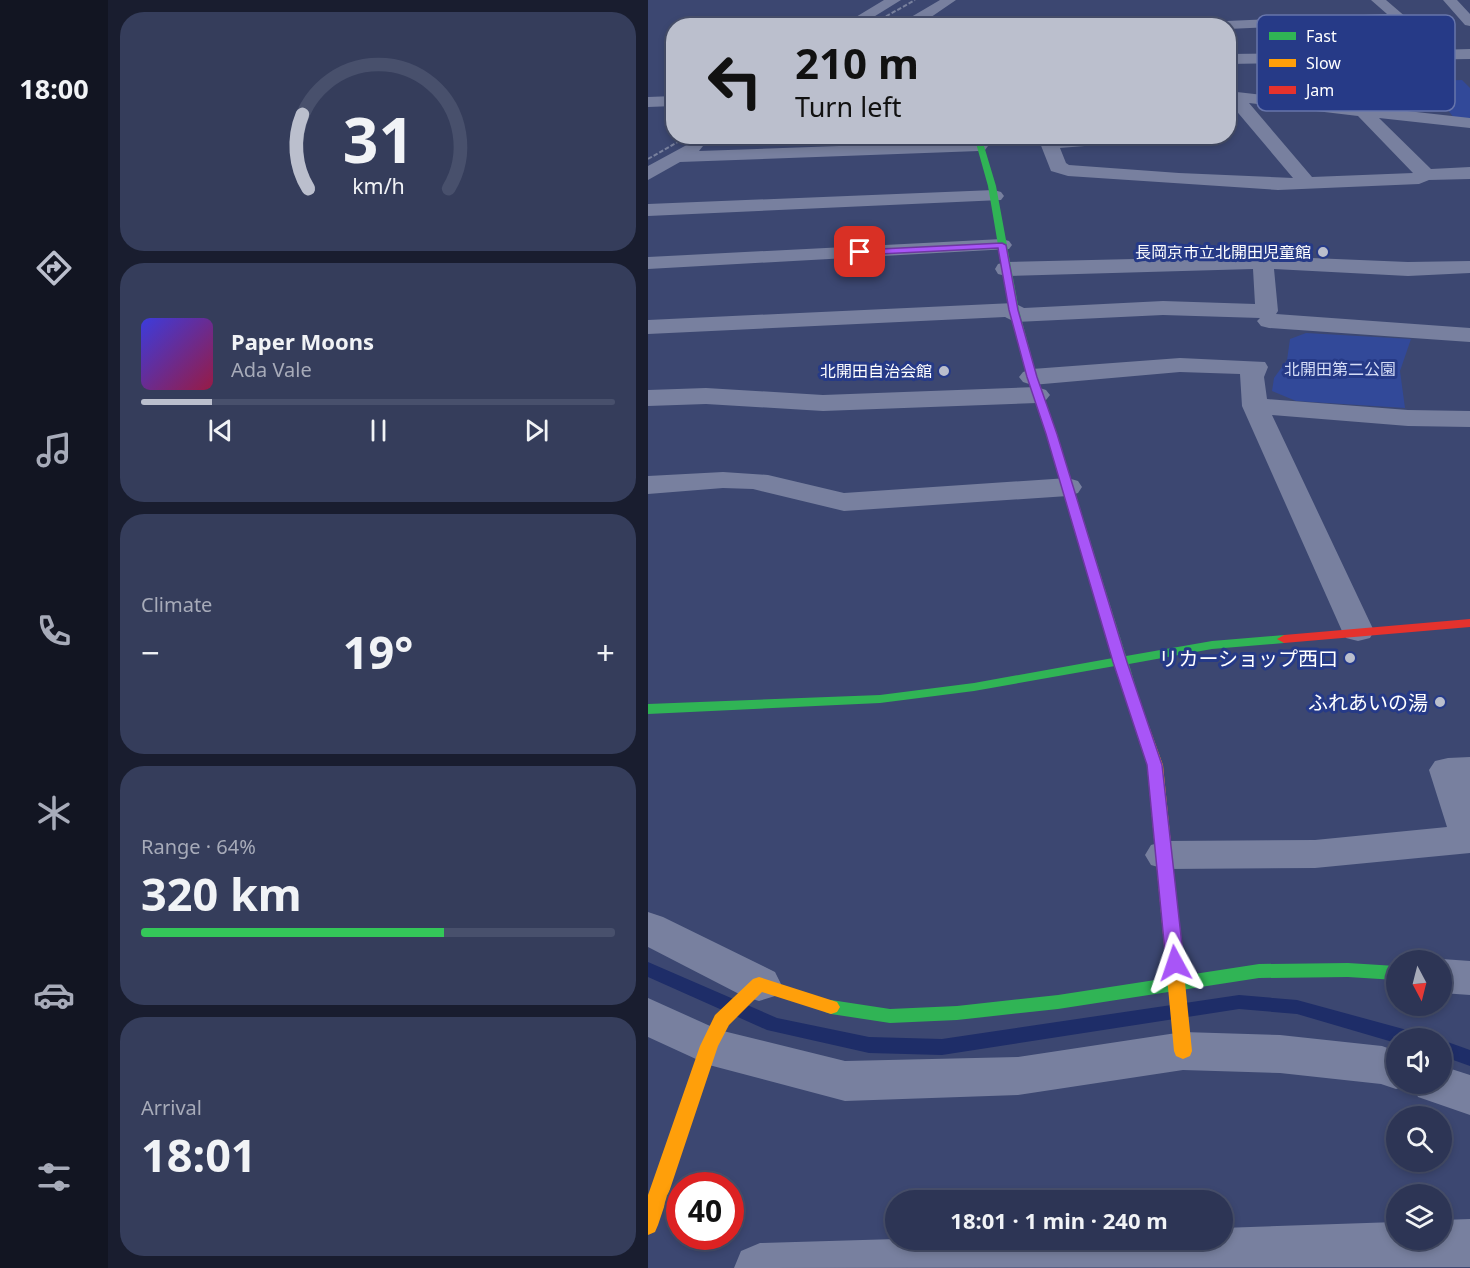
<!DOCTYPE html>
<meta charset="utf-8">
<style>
:root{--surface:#2d3555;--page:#353d5b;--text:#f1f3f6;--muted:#a7abb9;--line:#48506c;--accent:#bbbfcd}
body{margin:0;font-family:"Noto Sans","Noto Sans JP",sans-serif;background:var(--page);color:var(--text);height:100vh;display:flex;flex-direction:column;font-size:22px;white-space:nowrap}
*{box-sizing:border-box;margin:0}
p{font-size:20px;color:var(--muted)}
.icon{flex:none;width:33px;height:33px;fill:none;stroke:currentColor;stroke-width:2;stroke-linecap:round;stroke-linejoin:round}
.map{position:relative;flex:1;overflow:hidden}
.panel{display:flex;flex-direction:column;gap:12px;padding:12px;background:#191d2f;width:540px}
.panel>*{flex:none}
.banner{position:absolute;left:18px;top:18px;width:570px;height:126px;border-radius:24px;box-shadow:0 3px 9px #0003,0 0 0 2px var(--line);background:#bbbfcd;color:#111;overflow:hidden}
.needle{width:39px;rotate:173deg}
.fabs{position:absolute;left:738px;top:950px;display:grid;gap:12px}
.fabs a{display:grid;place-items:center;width:66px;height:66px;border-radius:50%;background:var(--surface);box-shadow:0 3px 9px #0003,0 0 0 2px var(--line);font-size:30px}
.speed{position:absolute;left:18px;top:1172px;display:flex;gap:12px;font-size:30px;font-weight:700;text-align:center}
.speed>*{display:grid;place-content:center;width:78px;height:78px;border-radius:50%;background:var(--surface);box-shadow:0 3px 9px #0003,0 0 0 2px var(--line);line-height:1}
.speed .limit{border:9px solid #d22;background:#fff;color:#111}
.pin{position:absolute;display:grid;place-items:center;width:51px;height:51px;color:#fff;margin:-26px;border-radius:12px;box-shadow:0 3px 9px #0006}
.me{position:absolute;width:66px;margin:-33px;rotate:355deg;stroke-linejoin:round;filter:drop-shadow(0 0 4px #0008)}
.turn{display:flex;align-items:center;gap:21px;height:126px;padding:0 30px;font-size:27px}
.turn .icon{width:78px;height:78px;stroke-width:2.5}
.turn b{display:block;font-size:42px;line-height:51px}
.big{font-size:45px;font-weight:700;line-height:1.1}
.panel .tile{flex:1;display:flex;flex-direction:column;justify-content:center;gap:9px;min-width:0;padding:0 21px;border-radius:24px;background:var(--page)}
.panel .dial{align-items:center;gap:0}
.dial svg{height:156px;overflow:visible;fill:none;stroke:var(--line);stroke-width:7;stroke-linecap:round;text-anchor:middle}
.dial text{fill:var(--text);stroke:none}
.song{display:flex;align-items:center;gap:18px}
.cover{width:72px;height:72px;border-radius:9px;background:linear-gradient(135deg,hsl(240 70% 55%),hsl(340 70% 35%))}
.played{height:6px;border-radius:3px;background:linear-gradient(90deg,var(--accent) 15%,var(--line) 15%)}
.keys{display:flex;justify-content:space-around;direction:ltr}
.heat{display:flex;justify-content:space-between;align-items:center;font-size:33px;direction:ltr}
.charge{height:9px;border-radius:4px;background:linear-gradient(90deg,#34c759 64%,var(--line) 0)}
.trip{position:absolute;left:237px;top:1190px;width:348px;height:60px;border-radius:30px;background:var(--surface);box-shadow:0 3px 9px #0003,0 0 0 2px var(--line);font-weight:700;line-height:60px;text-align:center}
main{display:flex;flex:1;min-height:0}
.dock{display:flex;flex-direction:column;width:108px;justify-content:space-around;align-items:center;background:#121522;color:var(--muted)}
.dock .icon{width:42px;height:42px}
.dock .current{color:var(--accent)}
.dock b{font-size:27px;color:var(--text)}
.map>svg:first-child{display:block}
</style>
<main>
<nav class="dock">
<b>18:00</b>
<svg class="icon current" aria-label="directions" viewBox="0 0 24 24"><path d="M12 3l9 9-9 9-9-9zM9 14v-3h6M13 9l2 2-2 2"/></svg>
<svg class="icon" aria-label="music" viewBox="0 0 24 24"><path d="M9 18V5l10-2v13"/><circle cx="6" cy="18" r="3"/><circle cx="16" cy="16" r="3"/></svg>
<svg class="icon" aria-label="phone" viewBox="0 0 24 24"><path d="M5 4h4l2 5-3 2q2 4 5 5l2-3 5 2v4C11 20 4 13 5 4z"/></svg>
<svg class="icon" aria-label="climate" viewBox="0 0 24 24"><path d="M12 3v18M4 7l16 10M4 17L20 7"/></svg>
<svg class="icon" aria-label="car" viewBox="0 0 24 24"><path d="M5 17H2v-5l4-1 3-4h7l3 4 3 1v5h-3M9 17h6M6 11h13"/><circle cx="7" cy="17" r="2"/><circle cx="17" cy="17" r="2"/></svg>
<svg class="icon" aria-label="filters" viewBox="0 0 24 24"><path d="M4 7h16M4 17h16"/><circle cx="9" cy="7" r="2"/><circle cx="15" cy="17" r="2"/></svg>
</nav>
<section class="panel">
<div class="tile dial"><svg viewBox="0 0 100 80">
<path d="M14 69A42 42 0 1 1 86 69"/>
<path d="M14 69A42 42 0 0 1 11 31" stroke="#bbbfcd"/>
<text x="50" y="56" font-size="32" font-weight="700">31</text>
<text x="50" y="72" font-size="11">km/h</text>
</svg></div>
<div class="tile">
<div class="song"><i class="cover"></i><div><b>Paper Moons</b><p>Ada Vale</p></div></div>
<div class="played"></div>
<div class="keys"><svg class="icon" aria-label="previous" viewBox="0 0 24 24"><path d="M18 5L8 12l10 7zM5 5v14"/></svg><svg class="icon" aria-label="pause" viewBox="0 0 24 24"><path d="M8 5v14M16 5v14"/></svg><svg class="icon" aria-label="next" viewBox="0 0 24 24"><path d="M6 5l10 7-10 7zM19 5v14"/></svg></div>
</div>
<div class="tile"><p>Climate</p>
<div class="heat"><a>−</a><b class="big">19°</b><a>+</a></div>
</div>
<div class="tile"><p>Range · 64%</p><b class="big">320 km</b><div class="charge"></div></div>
<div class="tile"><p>Arrival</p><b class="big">18:01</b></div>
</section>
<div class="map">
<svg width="822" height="1268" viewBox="0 0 822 1268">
<rect width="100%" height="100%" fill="#3c4771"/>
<path fill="#324999" d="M 814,80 L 822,88 L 822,119 L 806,118 L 778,81 Z
M 658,333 L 763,339 L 752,371 L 757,408 L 648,401 L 624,391 L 626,378 L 639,360 L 642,339 Z"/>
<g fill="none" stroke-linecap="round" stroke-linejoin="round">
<path fill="#1e2d68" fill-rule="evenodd" d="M 0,962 L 129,1018 L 221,1037 L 294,1039 L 591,995 L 649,1000 L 759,1030 L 766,1033 L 768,1038 L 748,1038 L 748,1043 L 649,1014 L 591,1009 L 294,1055 L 221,1053 L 119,1030 L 0,977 Z
M 794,1040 L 822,1050 L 822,1066 L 794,1056 Z"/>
<path fill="#78809f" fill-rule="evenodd" d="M 236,0 L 253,0 L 211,26 L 193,26 Z
M 292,0 L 308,0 L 270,26 L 256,26 L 258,20 Z
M 723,0 L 738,0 L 759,18 L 752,22 L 707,24 L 751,51 L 822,49 L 822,59 L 760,60 L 770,72 L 762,77 L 756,75 L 744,61 L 580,64 L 580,54 L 730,52 L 711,41 L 690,24 L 580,29 L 580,26 L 549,26 L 556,22 L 739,14 Z
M 795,0 L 809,0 L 822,14 L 822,26 L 817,25 Z
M 422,22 L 477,22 L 484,26 L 415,26 Z
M 772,79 C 781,81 786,91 791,98 L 789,101 L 777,101 L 767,89 L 645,91 L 637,86 L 645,81 Z
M 580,91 L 822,118 L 822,128 L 731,118 L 783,169 L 822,167 L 822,179 L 781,180 L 771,184 L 630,190 L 420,176 L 403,171 L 392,143 L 395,139 L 417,136 L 506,136 L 498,141 L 412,148 L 418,163 L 421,165 L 531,173 L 645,178 L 580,101 ZM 601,103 L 710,116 L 765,173 L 664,177 Z
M 26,96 L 26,106 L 0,107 L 0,97 Z
M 46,141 L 52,142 L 55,146 L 51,151 L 331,141 L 337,142 L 340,146 L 337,150 L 331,151 L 32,162 L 0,180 L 0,166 Z
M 346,190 L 353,192 L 356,196 L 353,200 L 0,216 L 0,204 Z
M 354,239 L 361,241 L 364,245 L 361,249 L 0,269 L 0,257 Z
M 615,256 L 760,262 L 822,261 L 822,273 L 760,276 L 626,269 L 630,311 L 628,314 L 822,328 L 822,342 L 621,328 L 613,326 L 609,321 L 612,318 L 515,315 L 367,322 L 357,317 L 0,334 L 0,320 L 366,303 L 376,308 L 515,301 L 607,304 L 605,269 L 358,276 L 350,274 L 347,269 L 350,264 L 358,262 Z
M 532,358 L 617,362 L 620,367 L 616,377 L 619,399 L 760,410 L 822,411 L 822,427 L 760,426 L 624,415 L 726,631 L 722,638 L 710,641 L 698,638 L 694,631 L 594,406 L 592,374 L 532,372 L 384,385 L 375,382 L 371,377 L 375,372 L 384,369 Z
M 389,387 L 398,390 L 402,395 L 398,400 L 389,403 L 175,411 L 58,404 L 0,406 L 0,390 L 58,388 L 175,395 Z
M 75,472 L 120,475 L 196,493 L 420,478 L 430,481 L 434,487 L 430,493 L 420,496 L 196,511 L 105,489 L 75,488 L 0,494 L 0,476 Z
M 822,757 L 822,853 L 667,868 L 517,869 L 503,865 L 497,855 L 503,845 L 517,841 L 667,840 L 799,827 L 781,770 L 787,761 L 800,758 Z
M 0,912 L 15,917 L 127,972 L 133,984 L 127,996 L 111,1001 L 95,996 L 0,947 Z
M 794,959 L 822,961 L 822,995 L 794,993 L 794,960 L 791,960 Z
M 0,998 L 71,1030 L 197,1061 L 370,1057 L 535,1032 L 632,1035 L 734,1046 L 748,1051 L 748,1083 L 794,1083 L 794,1066 L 822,1075 L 822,1115 L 770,1097 L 764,1084 L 748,1089 L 733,1084 L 632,1073 L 535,1070 L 370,1095 L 197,1101 L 61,1065 L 0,1037 Z
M 822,1219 L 822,1267 L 86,1268 L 93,1251 L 112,1243 L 248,1239 L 574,1239 L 574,1228 L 748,1222 L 748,1239 L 794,1239 L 794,1220 Z"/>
<path fill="#30b455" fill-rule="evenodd" d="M 326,136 L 333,136 L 348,186 L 371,310 L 389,377 L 409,434 L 478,656 L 564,641 L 636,635 L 643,639 L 636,643 L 564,649 L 481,664 L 491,698 L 484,702 L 477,698 L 467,666 L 326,691 L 232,703 L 0,714 L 0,704 L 232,695 L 326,683 L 465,658 L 399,434 L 379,377 L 361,310 L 340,186 Z
M 700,963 L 748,966 L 748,980 L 700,977 L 611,978 L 410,1009 L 309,1020 L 242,1023 L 183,1014 L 177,1012 L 174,1007 L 177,1002 L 183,1000 L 242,1009 L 309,1006 L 410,995 L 611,964 Z"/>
<path fill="#ff9f0a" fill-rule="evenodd" d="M 484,694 L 491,698 L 515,765 L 544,1051 L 542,1056 L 535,1059 L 528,1056 L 526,1051 L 499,765 L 477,698 Z
M 111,977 L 189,1002 L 192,1007 L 189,1012 L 183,1014 L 114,992 L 81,1025 L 70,1046 L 10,1225 L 7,1232 L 0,1235 L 0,1195 L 52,1046 L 67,1015 L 105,979 Z"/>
<path fill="#e5322d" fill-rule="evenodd" d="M 822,619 L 822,627 L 636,643 L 629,639 L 636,635 Z"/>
<path stroke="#78809d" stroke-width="2" stroke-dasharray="4.5 2" stroke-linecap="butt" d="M 221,26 L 267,0
M 0,159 L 40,136"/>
</g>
<path fill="#a855f7" stroke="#6d37a1" stroke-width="1.5" d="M 354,243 L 358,245 L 370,310 L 389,377 L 409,434 L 479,662 L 514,765 L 536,963 L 533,968 L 527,970 L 520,968 L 518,963 L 499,765 L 465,662 L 398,434 L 379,377 L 361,310 L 350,248 L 212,255 L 208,252 L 212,250 Z"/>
<g fill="#bbbfcd" stroke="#263a87" stroke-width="2">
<circle cx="675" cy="252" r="6"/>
<circle cx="296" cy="371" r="6"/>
<circle cx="702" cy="658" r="6"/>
<circle cx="792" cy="702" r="6"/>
</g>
<g text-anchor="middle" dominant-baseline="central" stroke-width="6" stroke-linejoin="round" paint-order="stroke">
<g font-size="16" fill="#fff" stroke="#263a87" text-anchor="end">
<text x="663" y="252">長岡京市立北開田児童館</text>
<text x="284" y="371">北開田自治会館</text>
</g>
<g font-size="16" fill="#d5ddf7" stroke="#263a87">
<text x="692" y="369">北開田第二公園</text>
</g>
<g font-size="20" fill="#fff" stroke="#263a87" text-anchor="end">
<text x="690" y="658">リカーショップ西口</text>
<text x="780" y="702">ふれあいの湯</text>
</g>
</g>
<rect x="609" y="15" width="198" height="96" rx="9" fill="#263a87" stroke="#6775ab" stroke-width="1.5"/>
<rect x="621" y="32" width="27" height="8" fill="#30b455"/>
<rect x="621" y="59" width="27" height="8" fill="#ff9f0a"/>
<rect x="621" y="86" width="27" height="8" fill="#e5322d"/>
<g font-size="16" fill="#fff">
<text x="658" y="42">Fast</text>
<text x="658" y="69">Slow</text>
<text x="658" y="96">Jam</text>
</g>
</svg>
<div class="fabs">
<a><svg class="needle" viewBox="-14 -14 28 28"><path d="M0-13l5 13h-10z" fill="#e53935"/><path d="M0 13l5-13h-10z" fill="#a7abb9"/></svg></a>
<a><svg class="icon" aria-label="sound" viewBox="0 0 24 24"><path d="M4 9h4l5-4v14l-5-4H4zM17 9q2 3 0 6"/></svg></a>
<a><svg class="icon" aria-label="search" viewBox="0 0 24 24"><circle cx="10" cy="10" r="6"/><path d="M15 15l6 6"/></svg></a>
<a><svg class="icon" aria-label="layers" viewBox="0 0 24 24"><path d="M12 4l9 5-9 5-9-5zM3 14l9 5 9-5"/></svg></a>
</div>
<div class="speed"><div class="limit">40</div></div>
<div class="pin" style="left:212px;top:252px;background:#d93025"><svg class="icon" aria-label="arrive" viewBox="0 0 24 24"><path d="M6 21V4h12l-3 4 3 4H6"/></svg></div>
<svg class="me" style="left:527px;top:963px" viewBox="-20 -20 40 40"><path d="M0-17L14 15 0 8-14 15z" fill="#a855f7" stroke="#fff" stroke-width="4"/></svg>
<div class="trip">18:01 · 1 min · 240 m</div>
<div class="banner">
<div class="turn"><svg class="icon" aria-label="left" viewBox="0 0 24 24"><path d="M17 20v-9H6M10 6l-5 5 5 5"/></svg><div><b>210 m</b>Turn left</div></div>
</div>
</div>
</main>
